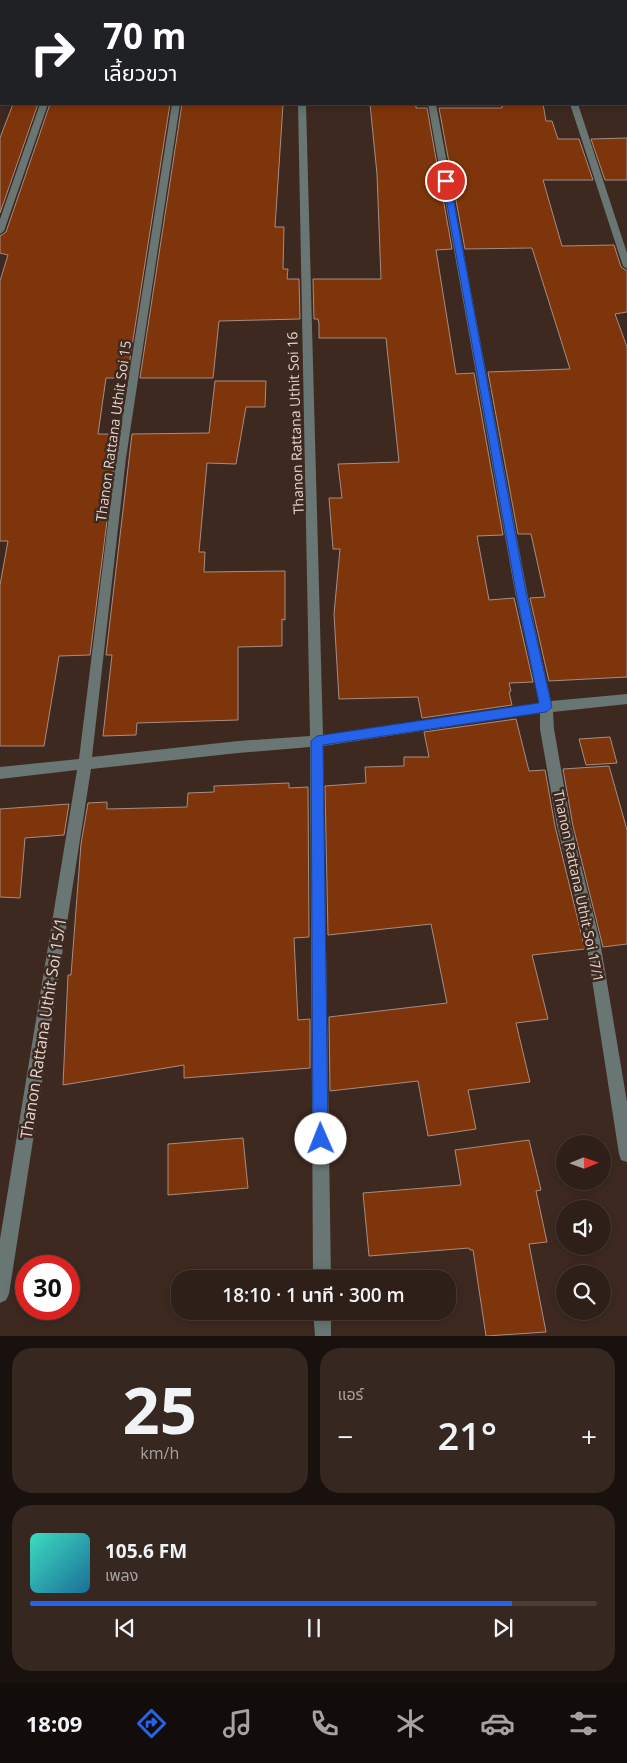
<!DOCTYPE html>
<html lang="th">
<meta charset="utf-8">
<style>
:root{--surface:#2e1f18;--page:#362721;--text:#f1f3f6;--muted:#a7a2a2;--line:#493d37;--accent:#2563eb}
body{margin:0;font-family:"Open Sans","Noto Sans Thai",sans-serif;background:var(--page);color:var(--text);height:100vh;display:flex;flex-direction:column;font-size:19px;white-space:nowrap}
*{box-sizing:border-box;margin:0}
p{font-size:16px;color:var(--muted)}
.icon{flex:none;width:28px;height:28px;fill:none;stroke:currentColor;stroke-width:2;stroke-linecap:round;stroke-linejoin:round}
.map{position:relative;height:1336px;overflow:hidden}
.details{display:flex;flex-direction:column;gap:12px;padding:12px;background:#19110d;flex:1}
.details>*{flex:none}
.top-card{position:absolute;left:0px;top:0px;width:628px;height:105px;box-shadow:0 2px 12px #0003,0 0 0 1px var(--line);background:#202124;color:#fff;overflow:hidden}
.needle{width:32px;rotate:89deg}
.controls{position:absolute;left:556px;top:1135px;display:grid;gap:10px}
.controls a{display:grid;place-items:center;width:55px;height:55px;border-radius:50%;background:var(--surface);box-shadow:0 2px 12px #0003,0 0 0 1px var(--line);font-size:25px}
.speed{position:absolute;left:15px;top:1255px;display:flex;gap:10px;font-size:25px;font-weight:700;text-align:center}
.speed>*{display:grid;place-content:center;width:65px;height:65px;border-radius:50%;background:var(--surface);box-shadow:0 2px 12px #0003,0 0 0 1px var(--line);line-height:1}
.speed .limit{border:8px solid #d22;background:#fff;color:#111}
.pin{position:absolute;display:grid;place-items:center;width:42px;height:42px;color:#fff;margin:-21px;border:2px solid #fff;border-radius:50%;box-shadow:0 1px 5px #0007}
.me{position:absolute;width:55px;margin:-28px;rotate:359deg;stroke-linejoin:round;filter:drop-shadow(0 0 4px #0008)}
.turn{display:flex;align-items:center;gap:18px;height:105px;padding:0 20px;font-size:22px}
.turn .icon{width:65px;height:65px;stroke-width:2.5}
.turn b{display:block;font-size:35px;line-height:42px}
.big{font-size:38px;font-weight:600;line-height:1.1}
.details .widget{flex:1;display:flex;flex-direction:column;justify-content:center;gap:8px;min-width:0;padding:0 18px;border-radius:20px;background:var(--page)}
.details .dial{align-items:center;gap:0}
.dial b{font-size:65px;line-height:1}
.song{display:flex;align-items:center;gap:15px}
.cover{width:60px;height:60px;border-radius:8px;background:linear-gradient(135deg,hsl(170 70% 55%),hsl(200 70% 35%))}
.played{height:5px;border-radius:2px;background:linear-gradient(90deg,var(--accent) 85%,var(--line) 85%)}
.keys{display:flex;justify-content:space-around;direction:ltr}
.heat{display:flex;justify-content:space-between;align-items:center;font-size:28px;direction:ltr}
.details .tiles{flex:1;display:grid;gap:12px;grid-template-columns:1fr 1fr}
.widget:last-child{grid-column:span 2}
.trip{position:absolute;left:171px;top:1270px;width:285px;height:50px;border-radius:20px;background:var(--surface);box-shadow:0 2px 12px #0003,0 0 0 1px var(--line);font-weight:600;line-height:50px;text-align:center}
.dock{display:flex;height:80px;justify-content:space-around;align-items:center;background:#120c0a;color:var(--muted)}
.dock .icon{width:35px;height:35px}
.dock .current{color:var(--accent)}
.dock b{font-size:22px;color:var(--text)}
.map>svg:first-child{display:block}
</style>
<div class="map">
<svg width="627" height="1336" viewBox="0 0 627 1336">
<rect width="100%" height="100%" fill="#3d2920"/>
<path fill="#7f350b" stroke="#a68d82" d="M 13,104 L 38,104 L 0,213 L 0,138 Z
M 50,104 L 170,104 L 127,378 L 106,378 L 98,434 L 118,434 L 90,655 L 59,656 L 44,746 L 0,746 L 0,585 L 8,541 L 0,541 L 0,281 L 8,255 L 0,253 L 0,236 L 6,232 Z
M 182,104 L 283,105 L 275,227 L 284,227 L 283,269 L 288,269 L 287,279 L 299,279 L 300,319 L 219,321 L 213,378 L 140,378 Z
M 370,104 L 416,104 L 416,108 L 427,108 L 452,249 L 436,250 L 456,374 L 474,373 L 503,535 L 477,536 L 489,600 L 514,598 L 533,682 L 509,683 L 511,691 L 509,692 L 512,705 L 422,718 L 418,697 L 339,699 L 334,614 L 340,549 L 333,549 L 329,498 L 342,498 L 338,464 L 399,462 L 386,338 L 319,338 L 319,324 L 318,319 L 314,319 L 313,279 L 381,279 L 377,174 Z
M 502,104 L 543,104 L 546,121 L 552,121 L 558,139 L 579,139 L 593,180 L 543,180 L 562,246 L 614,245 L 621,267 L 627,271 L 627,312 L 615,314 L 627,347 L 627,677 L 549,681 L 530,598 L 545,597 L 531,534 L 518,534 L 488,372 L 570,369 L 532,248 L 465,249 L 439,108 L 502,108 Z
M 627,138 L 627,180 L 605,180 L 591,139 Z
M 215,381 L 266,381 L 265,407 L 246,407 L 236,464 L 207,463 L 199,552 L 205,552 L 204,572 L 285,571 L 285,620 L 282,619 L 282,646 L 238,647 L 238,720 L 137,723 L 136,735 L 103,736 L 112,655 L 106,655 L 132,434 L 209,433 Z
M 516,719 L 529,771 L 545,770 L 555,826 L 585,949 L 532,955 L 548,1019 L 516,1023 L 530,1082 L 468,1090 L 476,1129 L 428,1136 L 418,1081 L 330,1091 L 329,1017 L 447,1003 L 431,924 L 328,935 L 325,786 L 366,783 L 365,767 L 404,766 L 404,757 L 429,757 L 424,732 Z
M 610,737 L 617,763 L 586,765 L 579,739 Z
M 609,766 L 627,830 L 627,944 L 603,947 L 573,826 L 563,769 Z
M 289,783 L 289,788 L 308,787 L 309,937 L 294,938 L 298,1020 L 310,1019 L 310,1068 L 184,1078 L 184,1065 L 63,1085 L 68,975 L 71,975 L 81,844 L 88,803 L 107,802 L 107,809 L 187,807 L 188,793 L 214,792 L 214,786 Z
M 69,804 L 64,835 L 25,838 L 20,898 L 0,897 L 0,809 Z
M 243,1138 L 248,1188 L 168,1195 L 168,1144 Z
M 529,1140 L 541,1190 L 536,1191 L 547,1242 L 529,1244 L 546,1332 L 486,1336 L 473,1250 L 470,1250 L 469,1248 L 369,1256 L 363,1193 L 461,1185 L 455,1150 Z"/>
<g fill="none" stroke-linecap="round" stroke-linejoin="round">
<path fill="#697674" fill-rule="evenodd" d="M 75,0 L 81,0 L 81,1 L 75,1 Z
M 190,0 L 196,0 L 196,1 L 190,1 Z
M 417,0 L 423,0 L 423,1 L 417,1 Z
M 538,0 L 544,0 L 544,1 L 538,1 Z
M 40,104 L 48,104 L 4,231 L 0,234 L 0,219 Z
M 172,104 L 180,104 L 126,458 L 92,757 L 238,741 L 310,736 L 298,104 L 306,104 L 323,735 L 539,703 L 515,592 L 428,104 L 436,104 L 527,592 L 551,701 L 627,694 L 627,704 L 553,712 L 554,729 L 571,826 L 600,941 L 627,1102 L 627,1162 L 621,1160 L 619,1154 L 586,941 L 557,826 L 540,729 L 540,713 L 323,746 L 331,1279 L 313,1279 L 310,747 L 238,753 L 91,769 L 9,1294 L 6,1300 L 0,1303 L 0,1239 L 77,770 L 0,779 L 0,767 L 79,759 L 116,458 Z
M 570,104 L 578,104 L 627,253 L 627,269 L 623,266 Z
M 313,1311 L 331,1311 L 331,1336 L 315,1336 Z"/>
</g>
<path fill="#2563eb" stroke="#184099" d="M 446,179 L 450,181 L 526,592 L 552,707 L 546,712 L 323,745 L 328,1139 L 326,1145 L 321,1147 L 315,1145 L 313,1139 L 311,741 L 317,736 L 539,703 L 516,592 L 443,181 Z"/>
<g text-anchor="middle" dominant-baseline="central" stroke-width="5" stroke-linejoin="round" paint-order="stroke">
<g font-size="14" fill="#e4d6d0" stroke="#3d2920">
<text transform="translate(295 423) rotate(-92)">Thanon Rattana Uthit Soi 16</text>
<text transform="translate(113 431) rotate(-82)">Thanon Rattana Uthit Soi 15</text>
<text transform="translate(579 886) rotate(78)">Thanon Rattana Uthit Soi 17/1</text>
</g>
<g font-size="16" fill="#e4d6d0" stroke="#3d2920">
<text transform="translate(43 1028) rotate(-81)">Thanon Rattana Uthit Soi 15/1</text>
</g>
</g>
</svg>
<div class="controls">
<a><svg class="needle" viewBox="-14 -14 28 28"><path d="M0-13l5 13h-10z" fill="#e53935"/><path d="M0 13l5-13h-10z" fill="#a7a2a2"/></svg></a>
<a><svg class="icon" aria-label="sound" viewBox="0 0 24 24"><path d="M4 9h4l5-4v14l-5-4H4zM17 9q2 3 0 6"/></svg></a>
<a><svg class="icon" aria-label="search" viewBox="0 0 24 24"><circle cx="10" cy="10" r="6"/><path d="M15 15l6 6"/></svg></a>
</div>
<div class="speed"><div class="limit">30</div></div>
<div class="pin" style="left:446px;top:181px;background:#d93025"><svg class="icon" aria-label="arrive" viewBox="0 0 24 24"><path d="M6 21V4h12l-3 4 3 4H6"/></svg></div>
<svg class="me" style="left:321px;top:1139px" viewBox="-20 -20 40 40"><circle r="19" fill="#fff"/><path d="M0-13L10 11 0 6-10 11z" fill="#2563eb"/></svg>
<div class="trip">18:10 · 1 นาที · 300 m</div>
<div class="top-card">
<div class="turn"><svg class="icon" aria-label="right" viewBox="0 0 24 24"><path d="M7 20v-9h11M14 6l5 5-5 5"/></svg><div><b>70 m</b>เลี้ยวขวา</div></div>
</div>
</div>
<section class="details">
<div class="tiles">
<div class="widget dial"><b>25</b><p>km/h</p></div>
<div class="widget"><p>แอร์</p>
<div class="heat"><a>−</a><b class="big">21°</b><a>+</a></div>
</div>
<div class="widget">
<div class="song"><i class="cover"></i><div><b>105.6 FM</b><p>เพลง</p></div></div>
<div class="played"></div>
<div class="keys"><svg class="icon" aria-label="previous" viewBox="0 0 24 24"><path d="M18 5L8 12l10 7zM5 5v14"/></svg><svg class="icon" aria-label="pause" viewBox="0 0 24 24"><path d="M8 5v14M16 5v14"/></svg><svg class="icon" aria-label="next" viewBox="0 0 24 24"><path d="M6 5l10 7-10 7zM19 5v14"/></svg></div>
</div>
</div>
</section>
<nav class="dock">
<b>18:09</b>
<svg class="icon current" aria-label="directions" viewBox="0 0 24 24"><path d="M12 3l9 9-9 9-9-9zM9 14v-3h6M13 9l2 2-2 2"/></svg>
<svg class="icon" aria-label="music" viewBox="0 0 24 24"><path d="M9 18V5l10-2v13"/><circle cx="6" cy="18" r="3"/><circle cx="16" cy="16" r="3"/></svg>
<svg class="icon" aria-label="phone" viewBox="0 0 24 24"><path d="M5 4h4l2 5-3 2q2 4 5 5l2-3 5 2v4C11 20 4 13 5 4z"/></svg>
<svg class="icon" aria-label="climate" viewBox="0 0 24 24"><path d="M12 3v18M4 7l16 10M4 17L20 7"/></svg>
<svg class="icon" aria-label="car" viewBox="0 0 24 24"><path d="M5 17H2v-5l4-1 3-4h7l3 4 3 1v5h-3M9 17h6M6 11h13"/><circle cx="7" cy="17" r="2"/><circle cx="17" cy="17" r="2"/></svg>
<svg class="icon" aria-label="filters" viewBox="0 0 24 24"><path d="M4 7h16M4 17h16"/><circle cx="9" cy="7" r="2"/><circle cx="15" cy="17" r="2"/></svg>
</nav>
